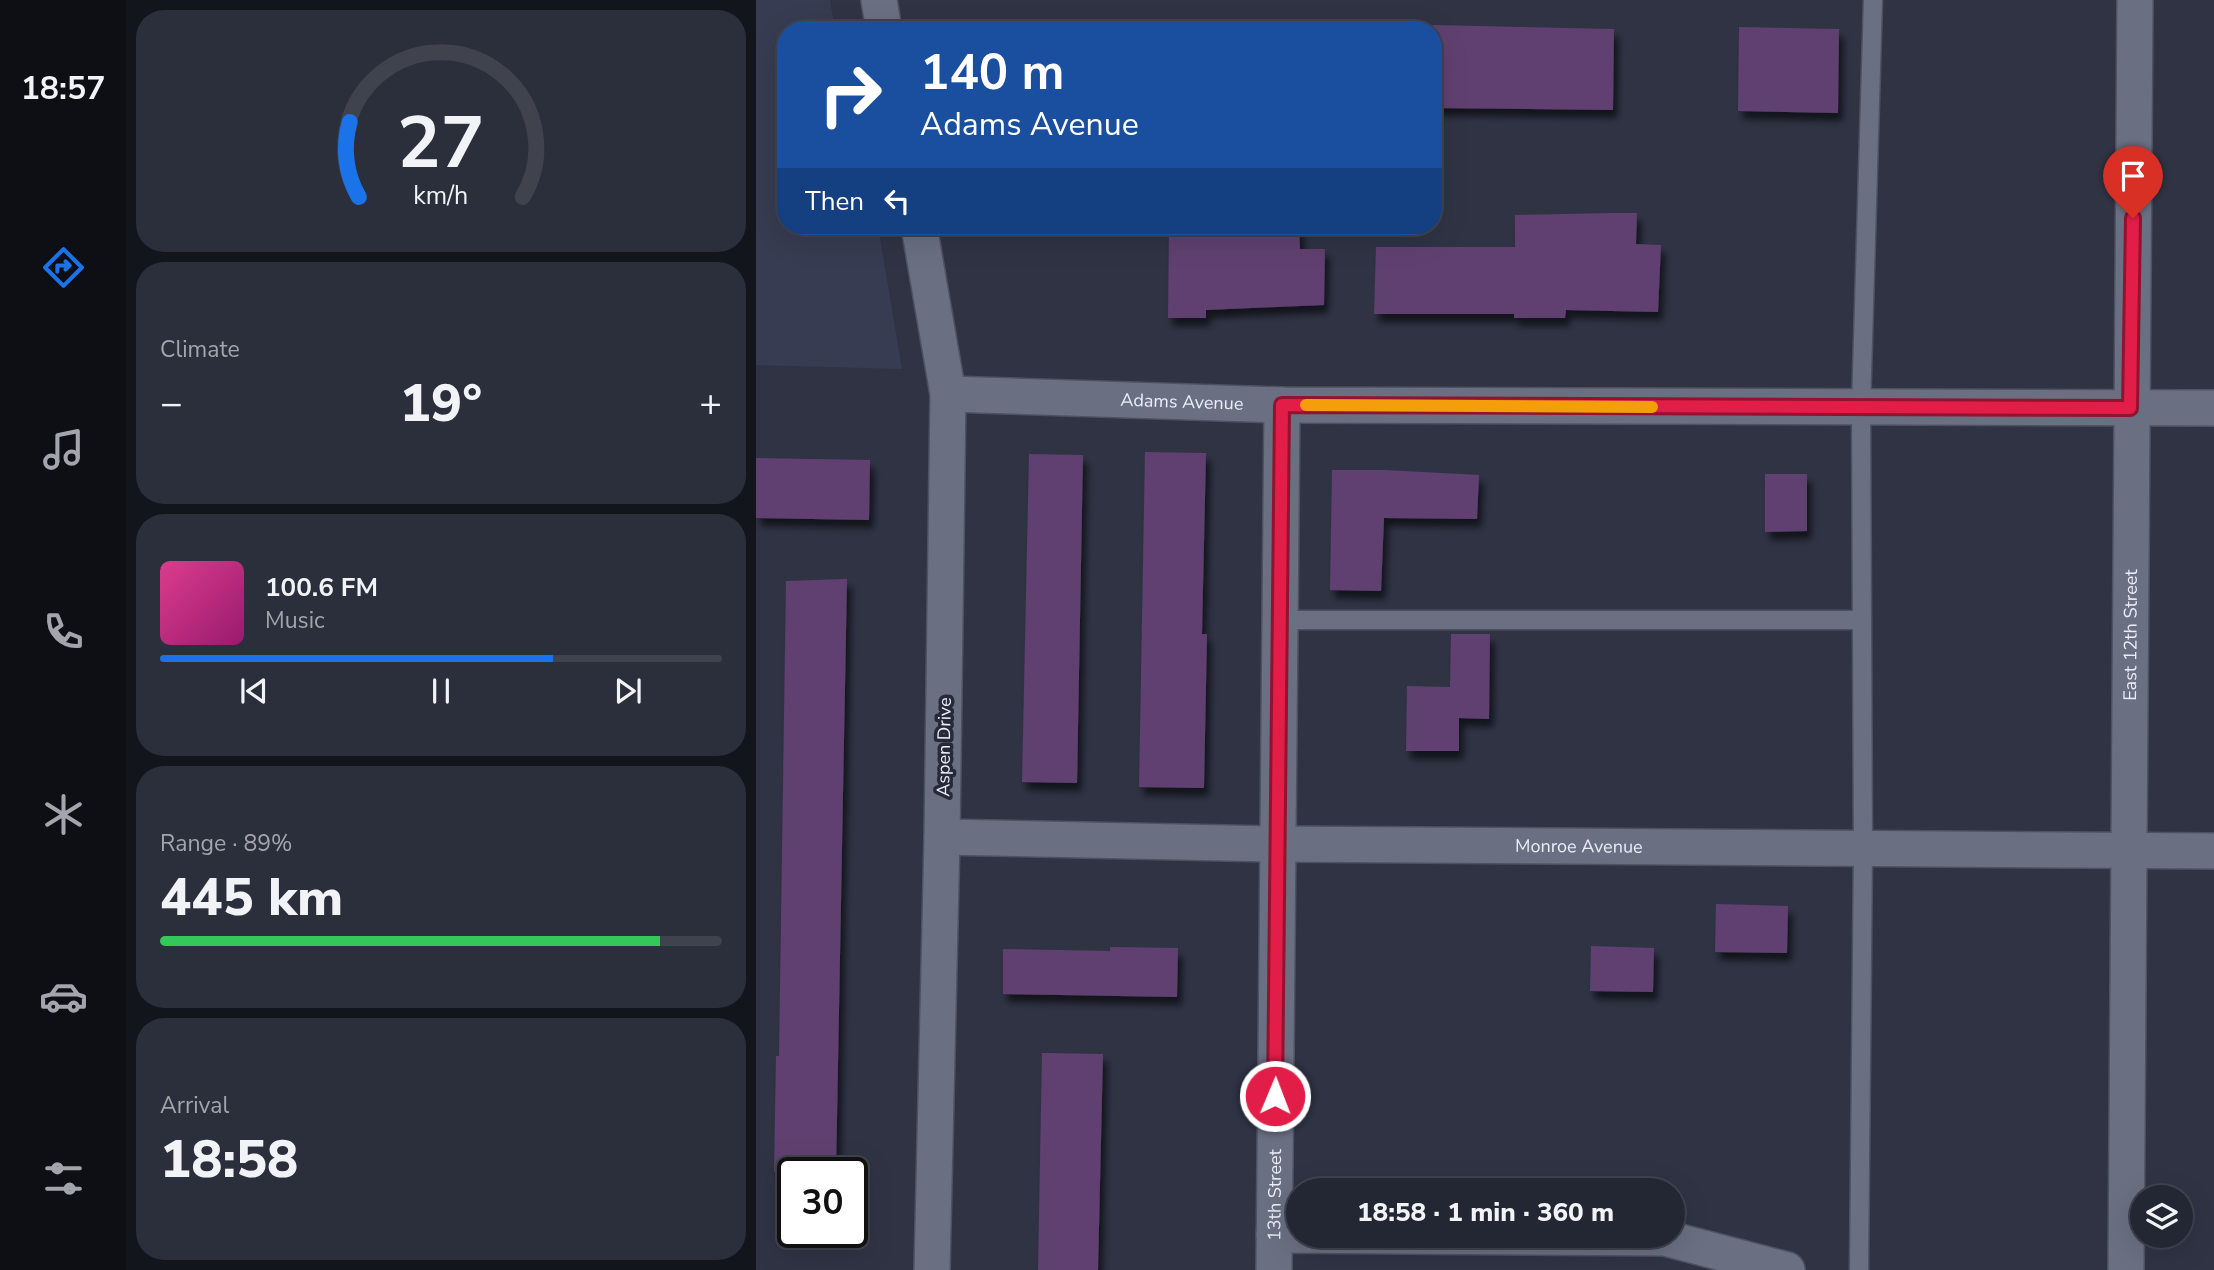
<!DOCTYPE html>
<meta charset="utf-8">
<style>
:root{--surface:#232633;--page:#2b2e3b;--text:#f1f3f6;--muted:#a3a5ac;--line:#40434e;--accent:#1a73e8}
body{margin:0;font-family:"Nunito Sans",sans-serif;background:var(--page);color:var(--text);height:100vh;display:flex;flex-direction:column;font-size:26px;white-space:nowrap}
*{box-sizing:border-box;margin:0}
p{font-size:23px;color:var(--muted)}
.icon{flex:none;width:38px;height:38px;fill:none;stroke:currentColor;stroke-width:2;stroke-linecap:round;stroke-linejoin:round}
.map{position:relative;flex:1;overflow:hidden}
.side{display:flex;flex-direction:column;gap:10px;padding:10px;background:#13151c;width:630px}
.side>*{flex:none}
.guide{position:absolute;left:21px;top:21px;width:665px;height:214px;border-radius:28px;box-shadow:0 7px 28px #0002,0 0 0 2px var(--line);background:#1a4fa0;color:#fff;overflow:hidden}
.tools{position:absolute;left:1374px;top:1185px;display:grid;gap:14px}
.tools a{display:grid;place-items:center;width:63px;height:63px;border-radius:50%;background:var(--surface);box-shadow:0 7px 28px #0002,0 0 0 2px var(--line);font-size:35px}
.speed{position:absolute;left:21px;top:1157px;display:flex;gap:14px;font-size:35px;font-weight:700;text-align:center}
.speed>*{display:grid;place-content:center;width:91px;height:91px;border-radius:50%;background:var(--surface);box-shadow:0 7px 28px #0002,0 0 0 2px var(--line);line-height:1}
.speed .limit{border:4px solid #111;border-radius:10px;background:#fff;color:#111}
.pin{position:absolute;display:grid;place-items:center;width:60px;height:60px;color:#fff;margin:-72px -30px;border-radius:50% 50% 50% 0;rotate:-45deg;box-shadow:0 0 7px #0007}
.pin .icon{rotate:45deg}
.me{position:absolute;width:77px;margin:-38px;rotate:1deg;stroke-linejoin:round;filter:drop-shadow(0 0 5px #0008)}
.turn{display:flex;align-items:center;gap:24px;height:147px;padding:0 28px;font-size:32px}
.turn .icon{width:91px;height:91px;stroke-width:2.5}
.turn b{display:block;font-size:49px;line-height:60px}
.then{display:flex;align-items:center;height:66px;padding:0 28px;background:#0003;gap:14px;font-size:26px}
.big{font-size:52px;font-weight:800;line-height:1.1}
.side .card{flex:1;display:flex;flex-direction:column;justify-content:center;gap:10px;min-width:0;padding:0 24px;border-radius:28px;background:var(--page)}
.side .dial{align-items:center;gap:0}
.dial svg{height:182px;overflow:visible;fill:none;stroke:var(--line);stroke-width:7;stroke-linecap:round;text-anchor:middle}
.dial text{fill:var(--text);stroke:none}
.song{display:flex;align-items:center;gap:21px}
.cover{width:84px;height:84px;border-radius:10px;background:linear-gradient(135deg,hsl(330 70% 55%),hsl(320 70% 35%))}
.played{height:7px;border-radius:4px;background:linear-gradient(90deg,var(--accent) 70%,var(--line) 70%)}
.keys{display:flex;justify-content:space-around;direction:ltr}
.heat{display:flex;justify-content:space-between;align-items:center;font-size:38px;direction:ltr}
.charge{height:10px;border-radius:5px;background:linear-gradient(90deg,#34c759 89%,var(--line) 0)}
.trip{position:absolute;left:530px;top:1178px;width:399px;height:70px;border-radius:35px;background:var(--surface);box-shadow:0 7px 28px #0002,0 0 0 2px var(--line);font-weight:800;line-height:70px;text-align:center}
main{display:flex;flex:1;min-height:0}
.menu{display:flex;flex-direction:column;width:126px;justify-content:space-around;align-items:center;background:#0e0f14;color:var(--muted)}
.menu .icon{width:49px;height:49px}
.menu .on{color:var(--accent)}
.menu b{font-size:32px;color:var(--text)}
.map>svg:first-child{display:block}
</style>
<main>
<nav class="menu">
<b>18:57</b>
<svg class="icon on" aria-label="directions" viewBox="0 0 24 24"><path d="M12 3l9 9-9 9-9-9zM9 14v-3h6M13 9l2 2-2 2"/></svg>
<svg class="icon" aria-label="music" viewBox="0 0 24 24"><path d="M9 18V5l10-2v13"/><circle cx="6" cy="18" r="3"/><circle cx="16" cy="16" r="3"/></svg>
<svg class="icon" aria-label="phone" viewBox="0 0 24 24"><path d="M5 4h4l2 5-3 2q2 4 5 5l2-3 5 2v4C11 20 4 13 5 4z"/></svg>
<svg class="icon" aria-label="climate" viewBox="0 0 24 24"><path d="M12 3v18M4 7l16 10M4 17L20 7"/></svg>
<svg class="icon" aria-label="car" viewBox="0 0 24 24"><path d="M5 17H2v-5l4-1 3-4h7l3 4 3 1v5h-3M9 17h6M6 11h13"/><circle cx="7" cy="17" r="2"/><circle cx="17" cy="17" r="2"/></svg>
<svg class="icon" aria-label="filters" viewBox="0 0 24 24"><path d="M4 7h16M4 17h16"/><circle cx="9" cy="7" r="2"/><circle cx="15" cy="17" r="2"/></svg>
</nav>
<section class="side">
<div class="card dial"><svg viewBox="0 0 100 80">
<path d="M14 69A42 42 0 1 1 86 69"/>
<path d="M14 69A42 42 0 0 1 10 36" stroke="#1a73e8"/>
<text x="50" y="56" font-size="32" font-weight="700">27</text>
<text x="50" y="72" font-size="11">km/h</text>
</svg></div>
<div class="card"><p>Climate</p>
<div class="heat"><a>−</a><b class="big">19°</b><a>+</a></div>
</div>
<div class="card">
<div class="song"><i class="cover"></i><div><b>100.6 FM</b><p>Music</p></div></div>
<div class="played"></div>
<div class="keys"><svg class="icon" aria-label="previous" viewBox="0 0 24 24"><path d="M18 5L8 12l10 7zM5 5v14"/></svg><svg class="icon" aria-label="pause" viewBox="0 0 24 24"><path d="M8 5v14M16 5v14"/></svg><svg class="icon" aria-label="next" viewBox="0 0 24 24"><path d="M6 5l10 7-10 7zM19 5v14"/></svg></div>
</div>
<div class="card"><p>Range · 89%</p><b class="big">445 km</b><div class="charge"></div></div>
<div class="card"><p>Arrival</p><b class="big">18:58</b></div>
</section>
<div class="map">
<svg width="1458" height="1270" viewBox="0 0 1458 1270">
<defs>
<filter id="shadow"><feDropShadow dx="4.5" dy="8" stdDeviation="3.5" flood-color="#0009"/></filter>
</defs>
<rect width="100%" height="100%" fill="#2f3344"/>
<path fill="#373c52" d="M 0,0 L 74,0 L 79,30 L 30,30 L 30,226 L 122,226 L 146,369 L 0,365 Z"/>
<path fill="#604070" filter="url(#shadow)" d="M 677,25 L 858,29 L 857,110 L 677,108 Z
M 983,27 L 1083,29 L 1082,113 L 982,111 Z
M 859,213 L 881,213 L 880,244 L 905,245 L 902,312 L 810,310 L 809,318 L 758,318 L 758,314 L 618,314 L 620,247 L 759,247 L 759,215 Z
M 494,226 L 543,226 L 544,249 L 569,249 L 568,305 L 450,310 L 450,318 L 412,318 L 413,230 L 494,234 Z
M 389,452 L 450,453 L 446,634 L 451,634 L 448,788 L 383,787 Z
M 273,454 L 327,455 L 321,783 L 266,782 Z
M 0,458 L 114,460 L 113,520 L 0,518 Z
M 576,470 L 628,470 L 723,475 L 721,519 L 628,518 L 625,591 L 574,590 Z
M 1009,474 L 1051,474 L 1051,531 L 1009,532 Z
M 91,579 L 80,1172 L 18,1172 L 20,1056 L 23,1056 L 30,581 Z
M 695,634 L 734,634 L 733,719 L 703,718 L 703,751 L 650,751 L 651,686 L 694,687 Z
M 960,904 L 1032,906 L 1031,953 L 959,952 Z
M 835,946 L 898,948 L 897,992 L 834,991 Z
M 354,947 L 422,948 L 421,997 L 247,994 L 247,949 L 354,951 Z
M 286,1053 L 347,1054 L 342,1270 L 282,1270 Z"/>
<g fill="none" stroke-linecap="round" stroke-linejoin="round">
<g stroke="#4e5160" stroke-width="21">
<path id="lane" d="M 524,620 L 1106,620
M 1103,1270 L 1107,849 L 1105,408 L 1117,0"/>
</g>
<g stroke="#4e5160" stroke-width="38">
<g id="street">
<path d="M 123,0 L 128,30"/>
<path d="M 163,226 L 192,394 L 186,837 L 176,1270"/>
<path id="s1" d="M 192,394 L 526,405 L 1458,408"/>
<path id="s2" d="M 186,837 L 521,844 L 1458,851"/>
<path d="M 518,1235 L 909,1238 L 1031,1270"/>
<path id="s3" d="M 518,1270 L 526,405"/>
<path id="s4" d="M 1370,1270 L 1379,0"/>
</g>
</g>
<use href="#lane" stroke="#6a6f82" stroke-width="18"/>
<use href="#street" stroke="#6a6f82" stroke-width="35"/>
</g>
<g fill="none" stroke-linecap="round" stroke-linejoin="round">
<g stroke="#92132f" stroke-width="18">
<path id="route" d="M 519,1096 L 526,405 L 1374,408 L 1377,218"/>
</g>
<use href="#route" stroke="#e11d48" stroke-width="12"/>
<path stroke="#f59e0b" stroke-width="12" d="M 550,405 L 896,407"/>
</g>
<g text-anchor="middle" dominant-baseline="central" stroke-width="7" stroke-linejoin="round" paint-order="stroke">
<g font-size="18" fill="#ebeef9" stroke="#252939">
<text stroke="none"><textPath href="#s1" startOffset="234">Adams Avenue</textPath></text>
<text stroke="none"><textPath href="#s4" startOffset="635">East 12th Street</textPath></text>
<text transform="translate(188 747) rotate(-89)">Aspen Drive</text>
<text stroke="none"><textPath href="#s2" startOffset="637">Monroe Avenue</textPath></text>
<text stroke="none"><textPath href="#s3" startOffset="75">13th Street</textPath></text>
</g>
</g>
</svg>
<div class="tools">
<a><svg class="icon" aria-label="layers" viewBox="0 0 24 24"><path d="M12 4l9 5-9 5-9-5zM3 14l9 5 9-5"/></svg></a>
</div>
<div class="speed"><div class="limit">30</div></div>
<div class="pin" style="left:1377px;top:218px;background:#d93025"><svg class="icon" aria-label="arrive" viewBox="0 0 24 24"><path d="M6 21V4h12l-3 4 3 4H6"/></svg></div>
<svg class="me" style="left:519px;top:1096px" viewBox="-20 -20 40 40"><circle r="17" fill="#e11d48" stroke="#fff" stroke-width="3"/><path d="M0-11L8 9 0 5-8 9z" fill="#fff"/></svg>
<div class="trip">18:58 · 1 min · 360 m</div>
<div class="guide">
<div class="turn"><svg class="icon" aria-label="right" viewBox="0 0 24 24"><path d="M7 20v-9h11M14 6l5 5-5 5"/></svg><div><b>140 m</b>Adams Avenue</div></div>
<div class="then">Then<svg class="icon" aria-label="left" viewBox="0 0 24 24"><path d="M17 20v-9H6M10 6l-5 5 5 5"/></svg></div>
</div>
</div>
</main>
